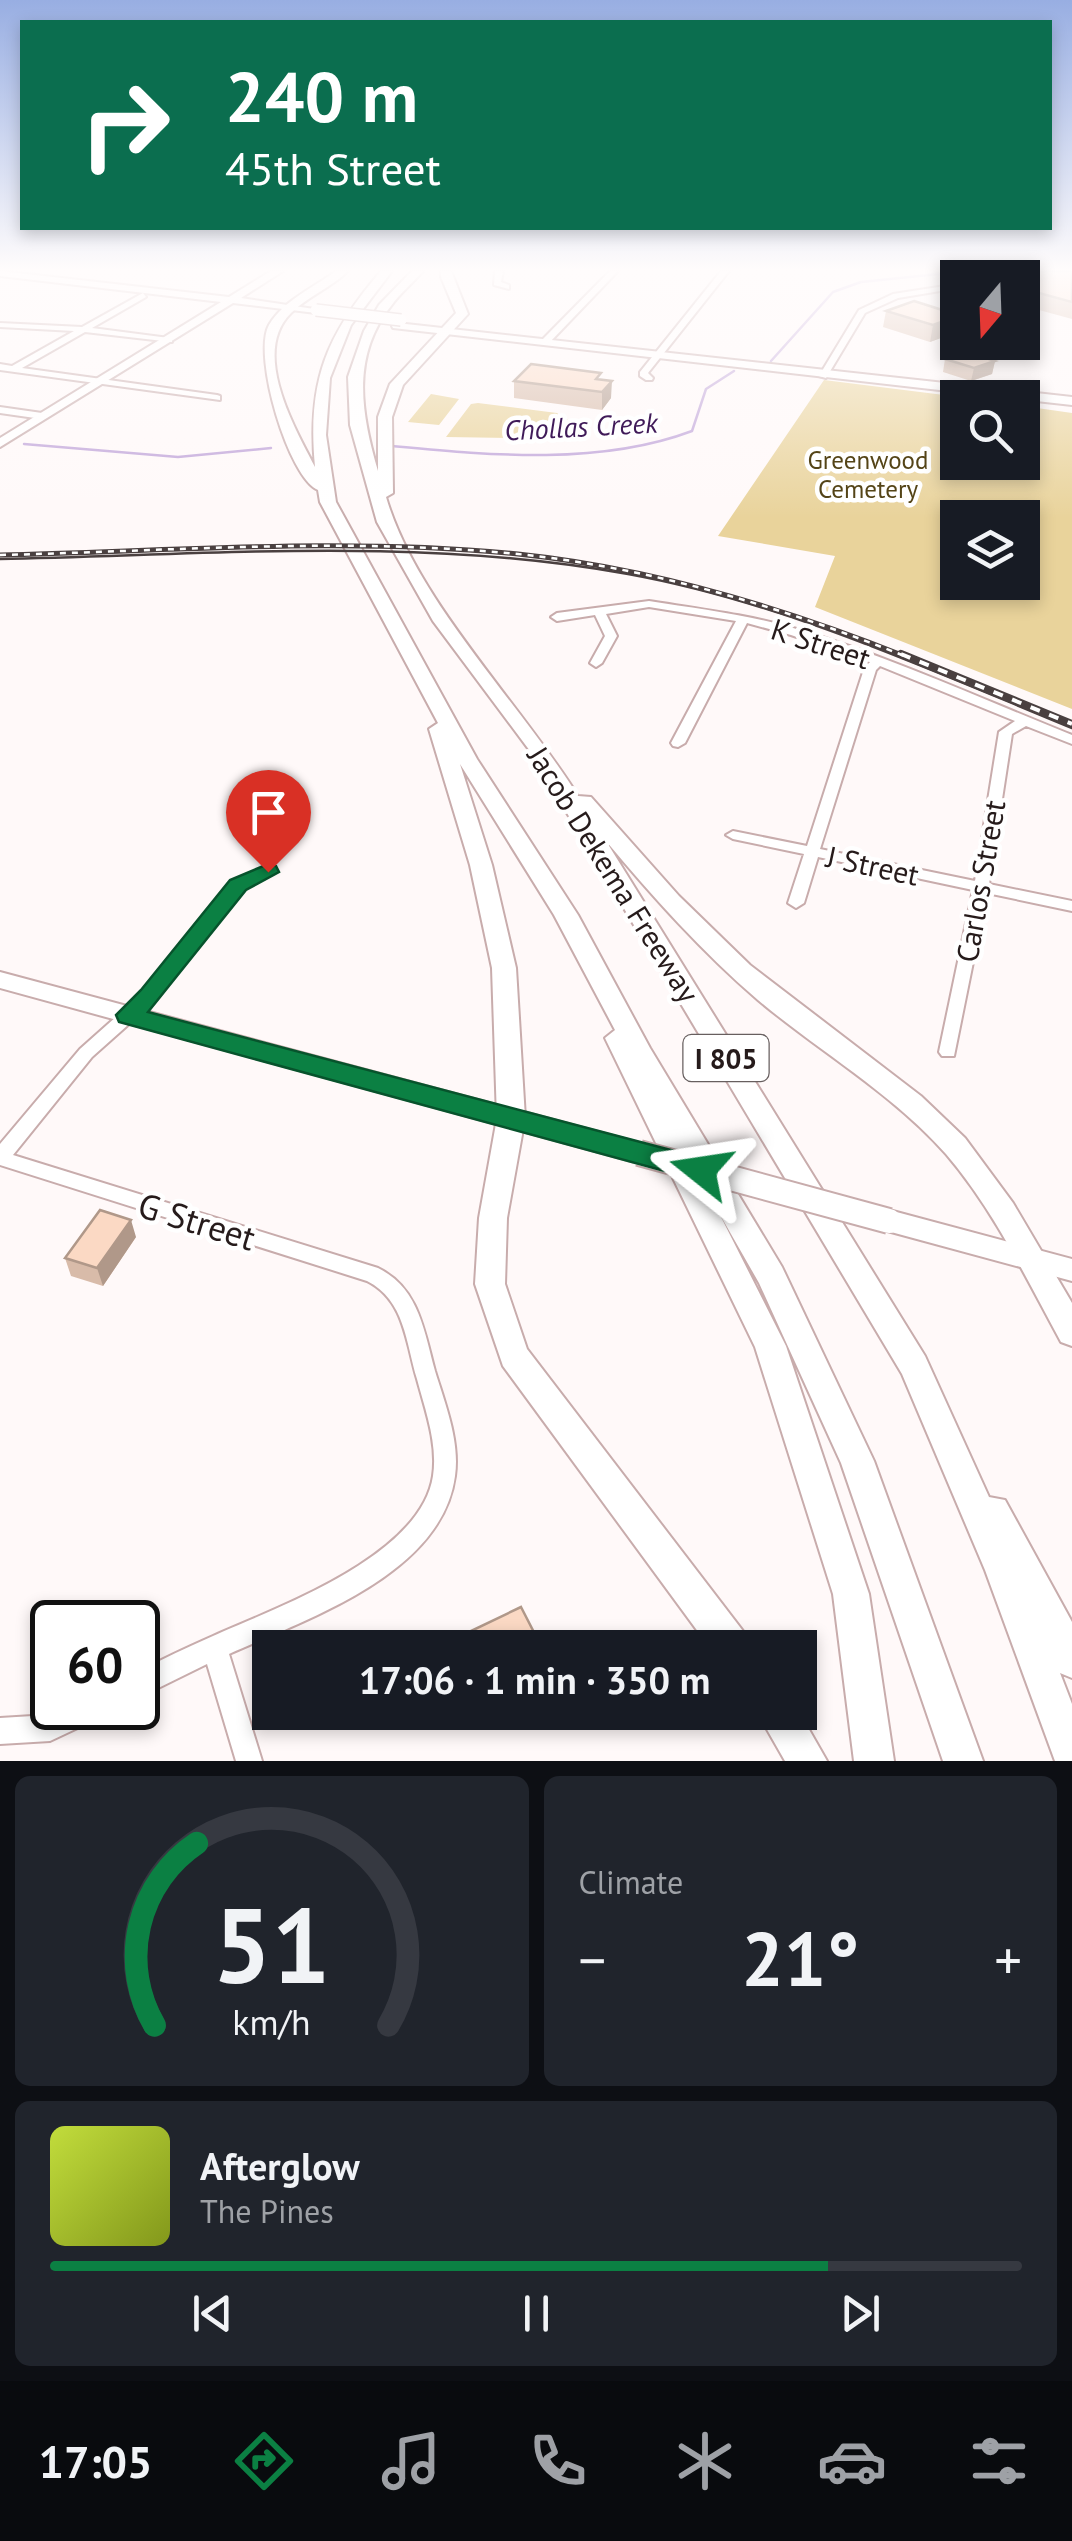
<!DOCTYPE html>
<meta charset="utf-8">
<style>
:root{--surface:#171b24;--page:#20242c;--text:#f1f3f6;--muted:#9ea1a6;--line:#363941;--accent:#0b8043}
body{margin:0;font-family:"PT Sans",sans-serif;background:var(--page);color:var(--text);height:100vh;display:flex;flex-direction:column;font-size:38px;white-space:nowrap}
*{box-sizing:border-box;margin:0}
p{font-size:32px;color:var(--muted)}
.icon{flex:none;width:55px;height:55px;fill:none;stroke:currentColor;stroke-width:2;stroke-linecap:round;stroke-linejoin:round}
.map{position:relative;height:1761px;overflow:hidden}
.side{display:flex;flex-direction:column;gap:15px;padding:15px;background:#0d0f14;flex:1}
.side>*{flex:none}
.hud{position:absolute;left:20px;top:20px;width:1032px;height:210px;border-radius:0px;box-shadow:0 5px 15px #0003;background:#0b6e4f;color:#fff;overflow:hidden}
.needle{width:65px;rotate:199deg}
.tools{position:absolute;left:940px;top:260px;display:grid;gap:20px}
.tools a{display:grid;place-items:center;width:100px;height:100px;border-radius:0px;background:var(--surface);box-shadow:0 5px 15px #0003;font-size:50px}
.speed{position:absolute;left:30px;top:1600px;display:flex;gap:20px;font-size:50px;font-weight:700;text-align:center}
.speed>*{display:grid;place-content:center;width:130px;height:130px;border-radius:50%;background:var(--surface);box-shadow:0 5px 15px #0003;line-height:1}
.speed .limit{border:5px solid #111;border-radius:15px;background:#fff;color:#111}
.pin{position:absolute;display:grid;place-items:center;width:85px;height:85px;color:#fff;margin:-102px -42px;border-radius:50% 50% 50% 0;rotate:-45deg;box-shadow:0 0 10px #0007}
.pin .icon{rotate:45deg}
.me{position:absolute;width:110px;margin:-55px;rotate:285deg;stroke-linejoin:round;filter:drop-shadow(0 0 8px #0008)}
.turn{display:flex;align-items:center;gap:35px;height:210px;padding:0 40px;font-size:45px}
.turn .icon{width:130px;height:130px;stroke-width:2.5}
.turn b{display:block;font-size:70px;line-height:85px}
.big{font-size:75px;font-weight:800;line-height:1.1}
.side .tile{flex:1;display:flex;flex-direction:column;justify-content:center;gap:15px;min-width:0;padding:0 35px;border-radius:15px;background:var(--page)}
.side .dial{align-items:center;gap:0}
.dial svg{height:260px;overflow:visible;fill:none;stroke:var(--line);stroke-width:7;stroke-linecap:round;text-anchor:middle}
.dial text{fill:var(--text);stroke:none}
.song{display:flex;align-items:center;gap:30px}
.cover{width:120px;height:120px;border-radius:15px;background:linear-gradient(135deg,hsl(70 70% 55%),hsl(70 70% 35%))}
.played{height:10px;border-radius:5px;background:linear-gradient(90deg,var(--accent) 80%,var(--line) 80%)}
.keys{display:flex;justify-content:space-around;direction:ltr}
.heat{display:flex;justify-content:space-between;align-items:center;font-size:55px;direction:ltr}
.side .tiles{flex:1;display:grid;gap:15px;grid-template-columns:1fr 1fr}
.tile:last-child{grid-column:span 2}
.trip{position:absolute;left:252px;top:1630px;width:565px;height:100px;border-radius:0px;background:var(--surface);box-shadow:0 5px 15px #0003;font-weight:800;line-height:100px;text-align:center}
.tabs{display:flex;height:160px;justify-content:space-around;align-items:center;background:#090b0e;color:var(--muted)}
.tabs .icon{width:70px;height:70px}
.tabs .active{color:var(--accent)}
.tabs b{font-size:45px;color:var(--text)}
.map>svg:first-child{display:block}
</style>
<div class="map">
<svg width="1072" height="1761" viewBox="0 0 1072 1761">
<rect width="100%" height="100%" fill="#fff9f9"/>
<path fill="#e9d39b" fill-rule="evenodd" d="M 824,380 L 960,397 L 958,462 L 1022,462 L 1023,406 L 1072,413 L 1072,709 L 815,607 L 835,556 L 718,536 ZM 958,518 L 1022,518 L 1022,582 L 958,582 Z
M 431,394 L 459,399 L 439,425 L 408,422 Z
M 478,403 L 557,413 L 565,419 L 590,423 L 577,435 L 560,439 L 446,437 L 471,404 Z"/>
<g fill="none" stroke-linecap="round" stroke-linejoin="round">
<path stroke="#c0a4d9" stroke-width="2.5" d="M 771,361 L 833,292 L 861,282 L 967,271
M 24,444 L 178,457 L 271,448
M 392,446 C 489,455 599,466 692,431 L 706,389 L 734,371"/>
<g stroke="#c8acac" stroke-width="4">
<path id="minor" d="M 495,271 L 503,271 L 501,282 L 509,285 L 509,289 L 494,285 Z
M 610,271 L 618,271 L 549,343 L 543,343 L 543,339 Z
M 721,271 L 729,271 L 648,373 L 653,378 L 652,380 L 646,380 L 640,376 L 640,372 Z
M 958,284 L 958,288 L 898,298 L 865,313 L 826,378 L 819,376 L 859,310 L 893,294 Z
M 143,293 L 146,297 L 92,328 L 169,338 L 172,338 L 172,342 L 85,332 L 22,368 L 217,395 L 220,396 L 220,400 L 0,370 L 0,364 L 12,366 L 74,331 L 0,327 L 0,323 L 82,327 Z
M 0,407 L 42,413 L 47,416 L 42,419 L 0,413 Z
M 649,601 C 700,609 751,615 800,630 C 893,658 982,699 1072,735 L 1072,744 L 1026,726 L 1012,734 L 989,884 L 1072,901 L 1072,911 L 987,893 L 954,1056 L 942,1056 L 939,1052 L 973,890 L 818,857 L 804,903 L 796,908 L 788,903 L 804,854 L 733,839 L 726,835 L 733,831 L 807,846 L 864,669 L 870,662 L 791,635 L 747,623 L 685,743 L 678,747 L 673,746 L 671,743 L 736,621 L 649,607 L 606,614 L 617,636 L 602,663 L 596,667 L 590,663 L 605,636 L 595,615 L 557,621 L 551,617 L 557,613 ZM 880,666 L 1015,721 L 999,732 L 975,881 L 820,849 L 876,670 Z
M 268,866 L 273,868 L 275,871 L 273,874 L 243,888 L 156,1000 L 92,1057 L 13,1155 L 378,1268 C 419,1288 424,1331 435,1371 C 445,1404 460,1441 455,1476 C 442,1574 307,1619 229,1654 L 262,1761 L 236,1761 L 207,1664 L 138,1698 L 138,1672 C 162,1659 188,1647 213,1636 C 278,1607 421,1556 433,1476 C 438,1444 425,1409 417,1379 C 406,1343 405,1300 367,1281 L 0,1165 L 0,1144 L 80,1049 L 144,992 L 233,882 Z
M 65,1708 L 105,1708 L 101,1717 L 50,1741 L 0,1744 L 0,1718 L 49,1715 Z"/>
</g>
<g stroke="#c8acac" stroke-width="4">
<path id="major" d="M 0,271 L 229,297 L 271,271 L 283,271 L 241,298 L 321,310 L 316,313 L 233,303 L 0,447 L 0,438 L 221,302 L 0,276 Z
M 397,323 L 1072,397 L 1072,405 L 393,328 L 392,326 Z
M 0,972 L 639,1143 L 648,1146 L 651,1153 L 648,1160 L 639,1163 L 0,988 Z
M 889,1210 L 1072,1259 L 1072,1281 L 880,1229 L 876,1221 L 880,1213 Z"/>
</g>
<g stroke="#c8acac" stroke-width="4">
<path id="highway" d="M 336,271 L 348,271 C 331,288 308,296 291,313 C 251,352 294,427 315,467 C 307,382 326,335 381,271 L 392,271 L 351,325 L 330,378 L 326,435 L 336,502 L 477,759 L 578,915 L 650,1048 L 782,1267 L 874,1461 L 983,1761 L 943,1761 L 841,1463 L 759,1283 L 719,1213 L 786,1346 L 869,1594 L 894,1761 L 854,1761 L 833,1594 L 755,1347 L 605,1038 L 615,1030 L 554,915 L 460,764 L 492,865 L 516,968 L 525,1118 L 507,1218 L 505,1284 L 527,1349 L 746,1635 L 751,1648 L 710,1648 L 503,1366 L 475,1284 L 479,1218 L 497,1118 L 492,968 L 470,865 L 429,729 L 438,723 L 320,502 L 318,490 C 289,478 252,356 269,325 C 284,300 313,288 336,271 Z
M 412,271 L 423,271 C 413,283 400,293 391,306 C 351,356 361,414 378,471 L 378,417 L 390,384 L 456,313 L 441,277 L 441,271 L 451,271 L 468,314 L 403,385 L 392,417 L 393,493 L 386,497 C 416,600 520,703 578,796 L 591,797 L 679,896 L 750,965 L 921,1096 L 965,1138 L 1013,1203 L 1072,1303 L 1072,1346 L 1061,1342 C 1026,1278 994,1210 946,1154 C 892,1093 820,1052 758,1000 C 702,952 653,897 606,841 L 925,1356 L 989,1497 L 1005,1500 L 1072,1622 L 1072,1678 L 1060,1673 L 1072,1704 L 1072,1761 L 1055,1761 L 985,1570 L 902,1374 L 530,751 L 433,621 L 377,522 L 350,425 L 348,377 L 364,331 L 379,305 Z
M 757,1712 L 799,1712 L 827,1761 L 785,1761 Z"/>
</g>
<use href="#minor" fill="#fff" fill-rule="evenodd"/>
<use href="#major" fill="#fff" fill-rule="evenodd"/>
<use href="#highway" fill="#fff" fill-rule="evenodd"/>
<path stroke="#4a4040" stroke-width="2.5" d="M 0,559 C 209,555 421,536 628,574 C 783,602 928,669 1072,728"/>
<g stroke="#4a4040" stroke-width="5">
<path id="rail-far1" d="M 0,555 C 172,551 346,537 518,554 C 652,568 782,607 907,657"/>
</g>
<g stroke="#4a4040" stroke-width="8">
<path id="rail" d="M 901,654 L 1072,724"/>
</g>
<use href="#rail-far1" stroke="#fff" stroke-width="2.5" stroke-dasharray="6" stroke-linecap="butt"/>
<use href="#rail" stroke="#fff" stroke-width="4" stroke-dasharray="10" stroke-linecap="butt"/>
<g stroke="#c8acac" stroke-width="14" stroke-linecap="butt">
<path id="major-bridge-far1" d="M 316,310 L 401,320"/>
</g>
<g stroke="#c8acac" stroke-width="28" stroke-linecap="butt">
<path id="major-bridge" d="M 639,1153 L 889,1221"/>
</g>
<use href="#major-bridge-far1" stroke="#fff" stroke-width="11"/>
<use href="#major-bridge" stroke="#fff" stroke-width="24"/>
</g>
<path fill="#d8bba9" d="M 1072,271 L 1072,319 L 1028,307 L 1022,309 L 1022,278 Z
M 886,311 L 958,315 L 957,332 L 930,342 L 883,327 Z
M 945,359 L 995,361 L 992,374 L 971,381 L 943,372 Z
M 601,379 L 611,398 L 602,410 L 514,398 L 514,381 Z
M 136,1237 L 103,1286 L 71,1276 L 65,1258 Z
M 484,1712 L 513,1712 L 491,1726 Z"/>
<path fill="#b09889" d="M 1032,291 L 1028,307 L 1022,309 L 1022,294 Z
M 958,316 L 957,332 L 930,342 L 933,325 Z
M 995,361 L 992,374 L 971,381 L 974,368 Z
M 612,381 L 611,398 L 602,410 L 602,392 Z
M 131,1220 L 136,1237 L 103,1286 L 97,1268 Z
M 490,1712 L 513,1712 L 491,1726 Z"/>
<path fill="#fbd9c4" stroke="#b09889" stroke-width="2.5" d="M 1019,271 L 1072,271 L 1072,302 L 1032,291 L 1022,294 L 1022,278 L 1001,278 Z
M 914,301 L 958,315 L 958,316 L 933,325 L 886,311 Z
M 965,351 L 995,361 L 974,368 L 945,359 Z
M 531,364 L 601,373 L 596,379 L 612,381 L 602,392 L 514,381 Z
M 100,1210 L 131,1220 L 97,1268 L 65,1258 Z
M 521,1607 L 542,1648 L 450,1648 L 448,1642 Z"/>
<linearGradient id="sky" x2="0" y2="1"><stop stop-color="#98aee2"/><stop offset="0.52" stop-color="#fffcfc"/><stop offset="1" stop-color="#fffcfc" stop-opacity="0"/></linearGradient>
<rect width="1072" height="518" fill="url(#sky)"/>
<path fill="#0b8043" stroke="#07532c" stroke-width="2.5" d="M 268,864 L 276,866 L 279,872 L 246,890 L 148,1012 L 701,1158 L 711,1162 L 715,1170 L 711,1177 L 701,1181 L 119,1022 L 116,1015 L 141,990 L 230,880 Z"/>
<g text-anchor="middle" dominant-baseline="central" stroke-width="9" stroke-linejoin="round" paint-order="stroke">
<g font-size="25" fill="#544417" stroke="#fff">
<text x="868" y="460">Greenwood<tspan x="868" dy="29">Cemetery</tspan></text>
</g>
<g font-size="28" font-style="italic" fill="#401b59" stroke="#fff">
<text transform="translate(581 426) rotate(-3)">Chollas Creek</text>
</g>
<rect fill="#fff" stroke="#675f5f" stroke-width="2.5" x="683.5" y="1035" width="85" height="46" rx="8"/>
<g font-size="28" font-weight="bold" fill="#261b1b">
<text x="726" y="1058">I 805</text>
</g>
<g font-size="30" fill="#261b1b" stroke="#fff">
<text transform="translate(821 643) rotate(18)">K Street</text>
<text transform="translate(873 865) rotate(12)">J Street</text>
<text transform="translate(614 874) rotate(58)">Jacob Dekema Freeway</text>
<text transform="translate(980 881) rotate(-80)">Carlos Street</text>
</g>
<g font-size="35" fill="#261b1b" stroke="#fff">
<text transform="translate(197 1221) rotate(17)">G Street</text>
</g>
</g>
</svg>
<div class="tools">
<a><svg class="needle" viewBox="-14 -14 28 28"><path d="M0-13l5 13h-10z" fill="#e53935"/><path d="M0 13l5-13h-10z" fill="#9ea1a6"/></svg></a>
<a><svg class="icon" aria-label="search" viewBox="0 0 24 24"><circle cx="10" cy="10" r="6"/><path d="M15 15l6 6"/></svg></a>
<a><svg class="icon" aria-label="layers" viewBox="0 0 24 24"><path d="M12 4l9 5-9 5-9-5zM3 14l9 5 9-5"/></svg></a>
</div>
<div class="speed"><div class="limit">60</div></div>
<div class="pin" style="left:268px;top:872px;background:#d93025"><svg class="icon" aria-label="arrive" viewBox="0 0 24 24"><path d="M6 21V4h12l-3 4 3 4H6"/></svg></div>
<svg class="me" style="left:701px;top:1170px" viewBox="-20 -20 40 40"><path d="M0-17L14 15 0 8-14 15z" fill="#0b8043" stroke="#fff" stroke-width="4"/></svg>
<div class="trip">17:06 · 1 min · 350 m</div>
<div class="hud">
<div class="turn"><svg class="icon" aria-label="right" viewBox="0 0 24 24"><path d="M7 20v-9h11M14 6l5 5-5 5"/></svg><div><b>240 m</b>45th Street</div></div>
</div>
</div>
<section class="side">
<div class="tiles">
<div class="tile dial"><svg viewBox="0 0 100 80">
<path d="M14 69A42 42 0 1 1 86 69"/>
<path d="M14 69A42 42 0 0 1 27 13" stroke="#0b8043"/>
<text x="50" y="56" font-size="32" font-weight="700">51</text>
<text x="50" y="72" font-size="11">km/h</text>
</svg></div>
<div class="tile"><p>Climate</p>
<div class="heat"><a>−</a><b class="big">21°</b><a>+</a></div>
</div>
<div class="tile">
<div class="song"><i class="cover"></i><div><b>Afterglow</b><p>The Pines</p></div></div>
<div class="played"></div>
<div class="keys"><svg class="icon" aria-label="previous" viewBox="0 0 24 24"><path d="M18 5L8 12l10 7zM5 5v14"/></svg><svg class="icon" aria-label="pause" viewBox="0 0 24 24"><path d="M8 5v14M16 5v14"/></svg><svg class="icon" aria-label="next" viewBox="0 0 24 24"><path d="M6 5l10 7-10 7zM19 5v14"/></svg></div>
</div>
</div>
</section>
<nav class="tabs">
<b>17:05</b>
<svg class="icon active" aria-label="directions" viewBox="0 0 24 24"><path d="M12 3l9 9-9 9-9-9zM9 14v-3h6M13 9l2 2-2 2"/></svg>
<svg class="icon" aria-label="music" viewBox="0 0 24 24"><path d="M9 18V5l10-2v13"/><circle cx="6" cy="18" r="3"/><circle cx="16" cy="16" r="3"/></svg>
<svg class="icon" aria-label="phone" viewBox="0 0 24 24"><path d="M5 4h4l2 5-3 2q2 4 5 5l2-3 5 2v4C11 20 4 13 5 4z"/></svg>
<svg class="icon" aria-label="climate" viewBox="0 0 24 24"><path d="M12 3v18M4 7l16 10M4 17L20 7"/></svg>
<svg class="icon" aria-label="car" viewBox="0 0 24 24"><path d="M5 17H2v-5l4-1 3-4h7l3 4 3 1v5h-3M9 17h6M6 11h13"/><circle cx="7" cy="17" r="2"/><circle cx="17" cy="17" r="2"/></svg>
<svg class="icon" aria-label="filters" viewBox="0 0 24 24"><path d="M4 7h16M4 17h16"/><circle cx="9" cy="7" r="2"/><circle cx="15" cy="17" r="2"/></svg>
</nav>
